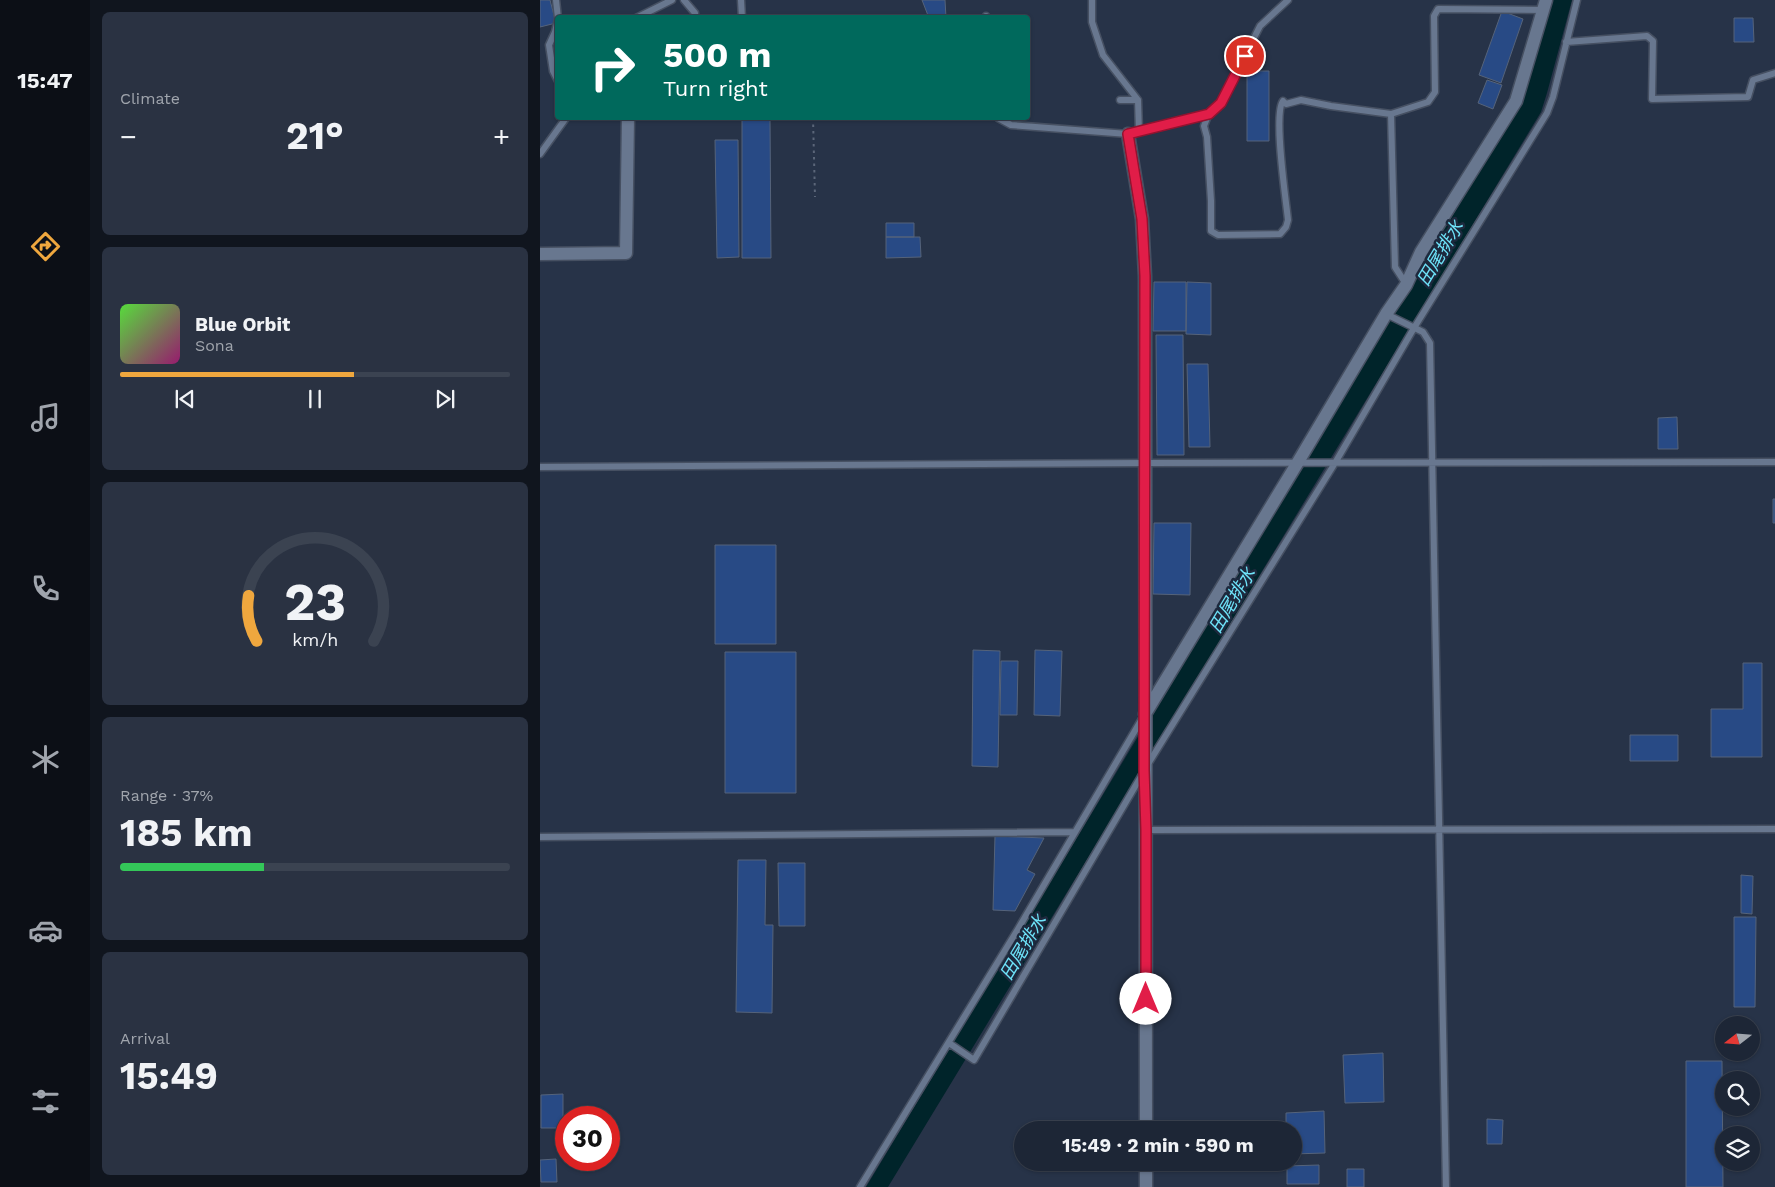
<!DOCTYPE html>
<meta charset="utf-8">
<style>
:root{--surface:#1d2636;--page:#2a3242;--text:#f1f3f6;--muted:#a0a5ad;--line:#3b4351;--accent:#efa73e}
body{margin:0;font-family:"Work Sans","Noto Sans TC",sans-serif;background:var(--page);color:var(--text);height:100vh;display:flex;flex-direction:column;font-size:19px;white-space:nowrap}
*{box-sizing:border-box;margin:0}
p{font-size:16px;color:var(--muted)}
.icon{flex:none;width:28px;height:28px;fill:none;stroke:currentColor;stroke-width:2;stroke-linecap:round;stroke-linejoin:round}
.map{position:relative;flex:1;overflow:hidden}
.sheet{display:flex;flex-direction:column;gap:12px;padding:12px;background:#10151e;width:450px}
.sheet>*{flex:none}
.hud{position:absolute;left:15px;top:15px;width:475px;height:105px;border-radius:5px;box-shadow:0 1px 4px #0004,0 0 0 1px var(--line);background:#00695c;color:#fff;overflow:hidden}
.needle{width:32px;rotate:253deg}
.fabs{position:absolute;left:1175px;top:1016px;display:grid;gap:10px}
.fabs a{display:grid;place-items:center;width:45px;height:45px;border-radius:50%;background:var(--surface);box-shadow:0 1px 4px #0004,0 0 0 1px var(--line);font-size:25px}
.speed{position:absolute;left:15px;top:1106px;display:flex;gap:10px;font-size:25px;font-weight:700;text-align:center}
.speed>*{display:grid;place-content:center;width:65px;height:65px;border-radius:50%;background:var(--surface);box-shadow:0 1px 4px #0004,0 0 0 1px var(--line);line-height:1}
.speed .limit{border:8px solid #d22;background:#fff;color:#111}
.pin{position:absolute;display:grid;place-items:center;width:42px;height:42px;color:#fff;margin:-21px;border:2px solid #fff;border-radius:50%;box-shadow:0 1px 5px #0007}
.me{position:absolute;width:55px;margin:-28px;rotate:0deg;stroke-linejoin:round;filter:drop-shadow(0 0 4px #0008)}
.turn{display:flex;align-items:center;gap:18px;height:105px;padding:0 25px;font-size:22px}
.turn .icon{width:65px;height:65px;stroke-width:2.5}
.turn b{display:block;font-size:35px;line-height:42px}
.big{font-size:38px;font-weight:700;line-height:1.1}
.sheet .card{flex:1;display:flex;flex-direction:column;justify-content:center;gap:8px;min-width:0;padding:0 18px;border-radius:8px;background:var(--page)}
.sheet .dial{align-items:center;gap:0}
.dial svg{height:130px;overflow:visible;fill:none;stroke:var(--line);stroke-width:7;stroke-linecap:round;text-anchor:middle}
.dial text{fill:var(--text);stroke:none}
.song{display:flex;align-items:center;gap:15px}
.cover{width:60px;height:60px;border-radius:8px;background:linear-gradient(135deg,hsl(110 70% 55%),hsl(320 70% 35%))}
.played{height:5px;border-radius:2px;background:linear-gradient(90deg,var(--accent) 60%,var(--line) 60%)}
.keys{display:flex;justify-content:space-around;direction:ltr}
.heat{display:flex;justify-content:space-between;align-items:center;font-size:28px;direction:ltr}
.charge{height:8px;border-radius:4px;background:linear-gradient(90deg,#34c759 37%,var(--line) 0)}
.trip{position:absolute;left:474px;top:1121px;width:288px;height:50px;border-radius:25px;background:var(--surface);box-shadow:0 1px 4px #0004,0 0 0 1px var(--line);font-weight:700;line-height:50px;text-align:center}
main{display:flex;flex:1;min-height:0}
.tab-bar{display:flex;flex-direction:column;width:90px;justify-content:space-around;align-items:center;background:#0c0f16;color:var(--muted)}
.tab-bar .icon{width:35px;height:35px}
.tab-bar .active{color:var(--accent)}
.tab-bar b{font-size:22px;color:var(--text)}
.map>svg:first-child{display:block}
</style>
<main>
<nav class="tab-bar">
<b>15:47</b>
<svg class="icon active" aria-label="directions" viewBox="0 0 24 24"><path d="M12 3l9 9-9 9-9-9zM9 14v-3h6M13 9l2 2-2 2"/></svg>
<svg class="icon" aria-label="music" viewBox="0 0 24 24"><path d="M9 18V5l10-2v13"/><circle cx="6" cy="18" r="3"/><circle cx="16" cy="16" r="3"/></svg>
<svg class="icon" aria-label="phone" viewBox="0 0 24 24"><path d="M5 4h4l2 5-3 2q2 4 5 5l2-3 5 2v4C11 20 4 13 5 4z"/></svg>
<svg class="icon" aria-label="climate" viewBox="0 0 24 24"><path d="M12 3v18M4 7l16 10M4 17L20 7"/></svg>
<svg class="icon" aria-label="car" viewBox="0 0 24 24"><path d="M5 17H2v-5l4-1 3-4h7l3 4 3 1v5h-3M9 17h6M6 11h13"/><circle cx="7" cy="17" r="2"/><circle cx="17" cy="17" r="2"/></svg>
<svg class="icon" aria-label="filters" viewBox="0 0 24 24"><path d="M4 7h16M4 17h16"/><circle cx="9" cy="7" r="2"/><circle cx="15" cy="17" r="2"/></svg>
</nav>
<section class="sheet">
<div class="card"><p>Climate</p>
<div class="heat"><a>−</a><b class="big">21°</b><a>+</a></div>
</div>
<div class="card">
<div class="song"><i class="cover"></i><div><b>Blue Orbit</b><p>Sona</p></div></div>
<div class="played"></div>
<div class="keys"><svg class="icon" aria-label="previous" viewBox="0 0 24 24"><path d="M18 5L8 12l10 7zM5 5v14"/></svg><svg class="icon" aria-label="pause" viewBox="0 0 24 24"><path d="M8 5v14M16 5v14"/></svg><svg class="icon" aria-label="next" viewBox="0 0 24 24"><path d="M6 5l10 7-10 7zM19 5v14"/></svg></div>
</div>
<div class="card dial"><svg viewBox="0 0 100 80">
<path d="M14 69A42 42 0 1 1 86 69"/>
<path d="M14 69A42 42 0 0 1 9 41" stroke="#efa73e"/>
<text x="50" y="56" font-size="32" font-weight="700">23</text>
<text x="50" y="72" font-size="11">km/h</text>
</svg></div>
<div class="card"><p>Range · 37%</p><b class="big">185 km</b><div class="charge"></div></div>
<div class="card"><p>Arrival</p><b class="big">15:49</b></div>
</section>
<div class="map">
<svg width="1235" height="1187" viewBox="0 0 1235 1187">
<rect width="100%" height="100%" fill="#273348"/>
<path fill="#00242a" d="M 1011,0 L 1032,0 L 1007,93 L 1001,112 L 348,1187 L 326,1187 L 982,101 Z"/>
<path fill="#284a85" stroke="#55637a" d="M 0,0 L 10,0 L 16,23 L 0,27 Z
M 382,0 L 405,0 L 406,18 L 389,18 Z
M 962,11 L 983,19 L 961,83 L 939,75 Z
M 1194,18 L 1213,18 L 1214,42 L 1194,42 Z
M 707,71 L 729,71 L 729,141 L 707,141 Z
M 947,80 L 962,85 L 953,109 L 938,103 Z
M 202,118 L 230,118 L 231,258 L 202,258 Z
M 175,140 L 198,140 L 199,257 L 177,258 Z
M 346,223 L 374,223 L 374,237 L 346,237 Z
M 346,237 L 380,237 L 381,257 L 346,258 Z
M 614,282 L 646,282 L 646,331 L 613,331 Z
M 647,282 L 671,283 L 671,335 L 646,334 Z
M 616,335 L 643,335 L 644,455 L 617,455 Z
M 647,364 L 668,364 L 670,447 L 649,447 Z
M 1137,417 L 1138,449 L 1118,449 L 1118,418 Z
M 1233,499 L 1235,499 L 1235,523 L 1233,523 Z
M 614,523 L 651,523 L 650,595 L 613,594 Z
M 175,545 L 236,545 L 236,644 L 175,644 Z
M 433,650 L 460,651 L 458,767 L 432,766 Z
M 495,650 L 522,651 L 520,716 L 494,715 Z
M 185,652 L 256,652 L 256,793 L 185,793 Z
M 461,661 L 478,661 L 477,715 L 460,715 Z
M 1203,663 L 1222,663 L 1222,757 L 1171,757 L 1171,709 L 1203,709 Z
M 1090,735 L 1138,735 L 1138,761 L 1090,761 Z
M 455,836 L 504,838 L 487,870 L 495,874 L 475,911 L 453,910 Z
M 198,860 L 226,860 L 225,925 L 233,925 L 232,1013 L 196,1012 Z
M 238,863 L 265,863 L 265,926 L 239,926 Z
M 1201,875 L 1213,876 L 1212,914 L 1201,913 Z
M 1194,917 L 1216,917 L 1215,1007 L 1194,1007 Z
M 843,1053 L 844,1102 L 805,1103 L 803,1055 Z
M 1146,1061 L 1182,1061 L 1183,1187 L 1146,1187 Z
M 23,1094 L 23,1128 L 1,1128 L 1,1095 Z
M 784,1111 L 785,1153 L 752,1154 L 752,1130 L 746,1130 L 746,1113 Z
M 947,1119 L 963,1120 L 962,1144 L 947,1144 Z
M 16,1159 L 17,1182 L 1,1182 L 0,1160 Z
M 779,1165 L 779,1184 L 747,1184 L 747,1166 Z
M 807,1169 L 824,1169 L 824,1187 L 807,1187 Z"/>
<g fill="none" stroke-linecap="round" stroke-linejoin="round">
<g stroke="#465062" stroke-width="9">
<path id="service" d="M 16,0 L 18,18
M 144,0 L 155,13 L 155,18
M 201,0 L 202,18
M 552,0 L 552,22 L 563,55 L 598,100 L 599,132
M 446,16 L 446,18
M 96,18 L 132,0
M 18,19 L 15,32 L 9,45 L 13,71 L 18,81
M 1026,42 L 1107,36 L 1113,41 L 1112,99 L 1208,97 L 1213,80 L 1235,73
M 580,100 L 598,100
M 669,113 L 664,126 L 667,137 L 671,201 L 671,231 L 678,235 L 740,234 L 746,227 L 748,220 C 746,200 733,114 743,101 L 746,104 L 761,100 L 791,106 L 851,114 L 888,102 L 895,92 L 894,16 L 898,9 L 1004,10
M 851,114 L 855,267 L 866,284
M 458,118 L 471,125 L 588,134 L 669,113 L 681,103 L 720,26 L 748,0
M 0,154 L 26,118
M 846,314 L 883,332 L 890,343 L 906,1187
M 0,467 L 606,463 L 1235,462
M 608,764 L 795,463 L 874,328 L 1007,113 L 1013,97 L 1037,0
M 606,830 L 1235,829
M 0,837 L 534,832
M 409,1043 L 434,1060 L 603,773
M 320,1187 L 478,929 L 603,717"/>
</g>
<g stroke="#465062" stroke-width="15">
<path id="minor" d="M 588,134 L 602,219 L 605,276 L 606,1130
M 0,254 L 86,253 L 88,118
M 605,714 L 758,462 L 846,314 L 866,285 L 881,252 L 976,101 L 1006,0
M 606,1187 L 606,1162"/>
</g>
<path stroke="#5b6679" stroke-width="2" stroke-dasharray="2.5 4" stroke-linecap="butt" d="M 273,118 L 275,197"/>
<use href="#service" stroke="#68778f" stroke-width="6"/>
<use href="#minor" stroke="#68778f" stroke-width="12"/>
</g>
<g fill="none" stroke-linecap="round" stroke-linejoin="round">
<g stroke="#92132f" stroke-width="12">
<path id="route" d="M 606,999 L 606,830 L 604,770 L 605,276 L 602,219 L 588,134 L 669,114 L 681,103 L 705,56"/>
</g>
<use href="#route" stroke="#e11d48" stroke-width="9"/>
</g>
<g text-anchor="middle" dominant-baseline="central" stroke-width="5" stroke-linejoin="round" paint-order="stroke">
<g font-size="18" font-style="italic" fill="#6ee3f9" stroke="#1d293d">
<text transform="translate(900 253) rotate(-59)">田尾排水</text>
<text transform="translate(692 600) rotate(-59)">田尾排水</text>
<text transform="translate(483 947) rotate(-59)">田尾排水</text>
</g>
</g>
</svg>
<div class="fabs">
<a><svg class="needle" viewBox="-14 -14 28 28"><path d="M0-13l5 13h-10z" fill="#e53935"/><path d="M0 13l5-13h-10z" fill="#a0a5ad"/></svg></a>
<a><svg class="icon" aria-label="search" viewBox="0 0 24 24"><circle cx="10" cy="10" r="6"/><path d="M15 15l6 6"/></svg></a>
<a><svg class="icon" aria-label="layers" viewBox="0 0 24 24"><path d="M12 4l9 5-9 5-9-5zM3 14l9 5 9-5"/></svg></a>
</div>
<div class="speed"><div class="limit">30</div></div>
<div class="pin" style="left:705px;top:56px;background:#d93025"><svg class="icon" aria-label="arrive" viewBox="0 0 24 24"><path d="M6 21V4h12l-3 4 3 4H6"/></svg></div>
<svg class="me" style="left:606px;top:999px" viewBox="-20 -20 40 40"><circle r="19" fill="#fff"/><path d="M0-13L10 11 0 6-10 11z" fill="#e11d48"/></svg>
<div class="trip">15:49 · 2 min · 590 m</div>
<div class="hud">
<div class="turn"><svg class="icon" aria-label="right" viewBox="0 0 24 24"><path d="M7 20v-9h11M14 6l5 5-5 5"/></svg><div><b>500 m</b>Turn right</div></div>
</div>
</div>
</main>
